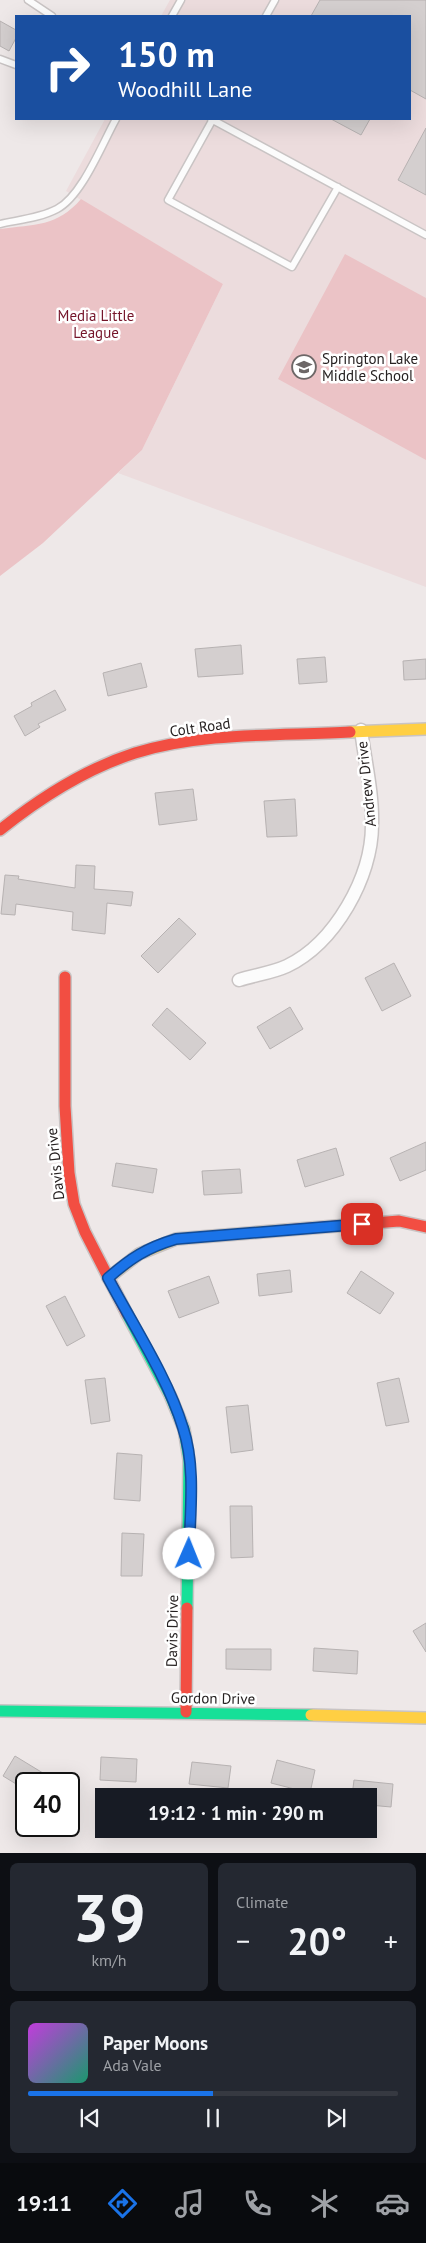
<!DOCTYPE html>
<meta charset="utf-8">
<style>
:root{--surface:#171b24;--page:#242831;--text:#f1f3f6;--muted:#9ea1a6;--line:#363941;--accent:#1a73e8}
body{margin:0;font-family:"PT Sans",sans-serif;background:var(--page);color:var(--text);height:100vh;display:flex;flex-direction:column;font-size:19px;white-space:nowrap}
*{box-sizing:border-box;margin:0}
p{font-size:16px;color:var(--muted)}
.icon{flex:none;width:28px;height:28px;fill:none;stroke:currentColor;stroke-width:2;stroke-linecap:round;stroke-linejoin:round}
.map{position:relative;height:1853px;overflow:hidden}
.side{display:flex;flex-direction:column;gap:10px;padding:10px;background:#0d0f14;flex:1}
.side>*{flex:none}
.guide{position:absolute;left:15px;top:15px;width:396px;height:105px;border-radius:0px;box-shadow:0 5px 20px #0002;background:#1a4fa0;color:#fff;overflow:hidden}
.speed{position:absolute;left:15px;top:1772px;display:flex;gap:10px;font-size:25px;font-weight:700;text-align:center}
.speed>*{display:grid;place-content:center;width:65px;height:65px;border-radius:50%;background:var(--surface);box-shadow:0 5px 20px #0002;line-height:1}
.speed .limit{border:2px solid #111;border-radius:8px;background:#fff;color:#111}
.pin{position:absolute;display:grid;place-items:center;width:42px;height:42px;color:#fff;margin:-21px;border-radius:10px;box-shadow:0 2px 8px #0006}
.me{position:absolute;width:55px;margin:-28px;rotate:1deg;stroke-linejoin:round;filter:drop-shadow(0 0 4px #0008)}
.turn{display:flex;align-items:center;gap:18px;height:105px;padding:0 20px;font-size:22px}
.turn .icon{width:65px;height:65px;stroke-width:2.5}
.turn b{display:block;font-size:35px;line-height:42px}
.big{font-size:38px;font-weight:600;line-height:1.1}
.side .tile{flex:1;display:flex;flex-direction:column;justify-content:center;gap:8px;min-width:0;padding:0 18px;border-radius:8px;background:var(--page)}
.side .dial{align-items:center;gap:0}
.dial b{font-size:65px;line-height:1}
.song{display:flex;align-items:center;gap:15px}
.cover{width:60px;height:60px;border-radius:8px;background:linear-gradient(135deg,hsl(290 70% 55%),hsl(160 70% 35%))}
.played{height:5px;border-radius:2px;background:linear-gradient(90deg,var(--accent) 50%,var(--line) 50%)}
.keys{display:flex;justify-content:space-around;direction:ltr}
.heat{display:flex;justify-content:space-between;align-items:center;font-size:28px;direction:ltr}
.side .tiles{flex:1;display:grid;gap:10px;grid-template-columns:1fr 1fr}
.tile:last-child{grid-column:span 2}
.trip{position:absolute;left:95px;top:1788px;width:282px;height:50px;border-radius:0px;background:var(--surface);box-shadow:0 5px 20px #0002;font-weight:600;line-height:50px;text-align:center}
.dock{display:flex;height:80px;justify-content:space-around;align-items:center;background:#090b0e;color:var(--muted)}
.dock .icon{width:35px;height:35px}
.dock .current{color:var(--accent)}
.dock b{font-size:22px;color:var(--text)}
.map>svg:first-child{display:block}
</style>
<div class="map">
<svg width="426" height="1853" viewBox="0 0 426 1853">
<rect width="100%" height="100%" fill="#eee8e8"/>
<path fill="#ecdcdd" d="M 170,0 L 426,0 L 426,587 L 118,473 L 142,450 L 223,284 L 66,191 L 105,119 L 410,119 L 410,16 L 161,16 Z"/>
<path fill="#ebc3c6" d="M 81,199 L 223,284 L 142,450 L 43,543 L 0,576 L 0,229 C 35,224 57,227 81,199 Z
M 345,254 L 426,298 L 426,460 L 278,379 Z"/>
<path fill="#d4cfcf" stroke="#b7b2b2" d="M 320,0 L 426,0 L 426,99 L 410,90 L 410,16 L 311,16 Z
M 0,21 L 16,30 L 16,38 L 9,51 L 0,46 Z
M 331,119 L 370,119 L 361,135 Z
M 426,128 L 426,195 L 398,180 Z
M 241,645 L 243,674 L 198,677 L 195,649 Z
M 325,657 L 327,682 L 299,684 L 297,659 Z
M 426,659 L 426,679 L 404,680 L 403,661 Z
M 141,663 L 147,687 L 108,696 L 103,673 Z
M 55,690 L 66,710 L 38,724 L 40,727 L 25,736 L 14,716 L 32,706 L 31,703 Z
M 193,789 L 197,820 L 159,825 L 155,793 Z
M 295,799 L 297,836 L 267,837 L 264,801 Z
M 76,865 L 95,866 L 94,889 L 133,892 L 131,906 L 107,903 L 105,934 L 72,930 L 73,912 L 16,904 L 15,915 L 1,914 L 5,875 L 19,876 L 18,879 L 75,888 Z
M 179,918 L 196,934 L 158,973 L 141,956 Z
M 394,963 L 411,996 L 382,1011 L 365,978 Z
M 290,1007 L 303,1029 L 270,1049 L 257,1027 Z
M 167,1008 L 206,1043 L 190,1060 L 152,1025 Z
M 426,1142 L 426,1170 L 400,1181 L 390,1158 Z
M 336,1148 L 344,1175 L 305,1187 L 297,1160 Z
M 116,1163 L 157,1169 L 153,1193 L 112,1186 Z
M 240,1169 L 242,1193 L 204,1195 L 202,1171 Z
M 290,1270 L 292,1292 L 259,1296 L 257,1274 Z
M 361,1271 L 394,1293 L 380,1314 L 347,1293 Z
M 209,1276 L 219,1303 L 179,1318 L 168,1291 Z
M 65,1296 L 85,1336 L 67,1346 L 46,1306 Z
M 105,1378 L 110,1421 L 91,1424 L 85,1380 Z
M 399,1378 L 409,1422 L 386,1426 L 377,1383 Z
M 248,1405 L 253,1450 L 231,1453 L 226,1407 Z
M 117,1453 L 142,1455 L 140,1501 L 114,1499 Z
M 230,1506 L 252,1506 L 253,1557 L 231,1558 Z
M 122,1533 L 144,1534 L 142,1576 L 121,1576 Z
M 426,1623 L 426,1652 L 413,1631 Z
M 314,1648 L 358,1651 L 357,1674 L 313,1671 Z
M 226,1649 L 271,1649 L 271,1670 L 226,1669 Z
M 15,1756 L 61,1784 L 26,1784 L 26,1790 L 3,1776 Z
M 101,1757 L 137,1759 L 136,1782 L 100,1780 Z
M 277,1760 L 315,1770 L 310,1793 L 271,1783 Z
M 192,1762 L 231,1766 L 228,1788 L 189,1784 Z
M 354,1780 L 393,1784 L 391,1807 L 369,1805 L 369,1796 L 352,1796 Z"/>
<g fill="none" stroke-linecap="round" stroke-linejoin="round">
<g stroke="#c9c4c4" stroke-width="9">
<path id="lane" d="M 28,0 L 52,16
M 172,16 L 181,0
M 266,16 L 275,0
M 0,59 L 16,65
M 211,119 L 426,235
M 213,119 L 168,200 L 292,267 L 338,187
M 0,224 C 18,220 40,218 57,209 C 82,196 102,144 116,119"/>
</g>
<g stroke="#c9c4c4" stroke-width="15">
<path id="street" d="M 239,980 C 254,975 272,973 287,966 C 335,943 372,877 372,825 C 373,794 365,761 361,730"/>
</g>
<g stroke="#c9c4c4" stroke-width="14">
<path id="fast" d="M 127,1314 L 170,1395 L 184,1429 L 189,1460 L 187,1608
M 0,1711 L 311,1715"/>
</g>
<g stroke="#c9c4c4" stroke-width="14">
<path id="slow" d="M 350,732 L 426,729
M 108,1278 L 139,1254 L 176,1239 L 286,1230
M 311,1715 L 426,1718"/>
</g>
<g stroke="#c9c4c4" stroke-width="14">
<path id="jam" d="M 0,830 C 40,798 85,769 135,753 C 202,732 281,736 350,732
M 65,977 L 65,1106 L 69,1173 L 74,1204 L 85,1232 L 127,1314
M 286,1230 L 399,1221 L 426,1227
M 186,1712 L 187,1608"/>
</g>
<use href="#lane" stroke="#fcfcfc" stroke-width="6"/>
<use href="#street" stroke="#fcfcfc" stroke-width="12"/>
<use href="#fast" stroke="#16e098" stroke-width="11"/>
<use href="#slow" stroke="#ffcf43" stroke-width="11"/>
<use href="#jam" stroke="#f24e42" stroke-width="11"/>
</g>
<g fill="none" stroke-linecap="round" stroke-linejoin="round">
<g stroke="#114b97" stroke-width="12">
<path id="route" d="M 189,1554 C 190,1513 196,1467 183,1428 C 168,1378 133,1325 108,1278 C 131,1258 146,1248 176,1239 L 362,1224"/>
</g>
<use href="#route" stroke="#1a73e8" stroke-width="9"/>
</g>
<defs>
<g id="school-ring" transform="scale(1.25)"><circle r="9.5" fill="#fff" stroke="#6d6767" stroke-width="1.5"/><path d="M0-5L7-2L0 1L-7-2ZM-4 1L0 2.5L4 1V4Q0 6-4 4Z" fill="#6d6767"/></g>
</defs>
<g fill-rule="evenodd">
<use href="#school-ring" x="304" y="367"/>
</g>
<g text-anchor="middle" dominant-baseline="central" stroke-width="5" stroke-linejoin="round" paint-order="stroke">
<g font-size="15" fill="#75152a" stroke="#fff">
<text x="96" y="315">Media Little<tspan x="96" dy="17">League</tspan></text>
</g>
<g font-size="15" fill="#272222" stroke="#fff" text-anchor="start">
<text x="322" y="358">Springton Lake<tspan x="322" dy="17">Middle School</tspan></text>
</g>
<g font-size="15" fill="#272222" stroke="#fff">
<text transform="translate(200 727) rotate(-8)">Colt Road</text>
<text transform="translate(366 784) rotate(-96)">Andrew Drive</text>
<text transform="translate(55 1164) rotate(-96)">Davis Drive</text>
<text transform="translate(172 1631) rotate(-89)">Davis Drive</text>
<text transform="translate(213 1698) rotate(1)">Gordon Drive</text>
</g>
</g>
</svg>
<div class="speed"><div class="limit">40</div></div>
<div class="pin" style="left:362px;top:1224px;background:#d93025"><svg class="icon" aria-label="arrive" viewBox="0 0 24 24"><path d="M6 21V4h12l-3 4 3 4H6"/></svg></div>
<svg class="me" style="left:189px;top:1554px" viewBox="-20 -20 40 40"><circle r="19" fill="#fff"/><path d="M0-13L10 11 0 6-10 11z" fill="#1a73e8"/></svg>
<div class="trip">19:12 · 1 min · 290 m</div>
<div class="guide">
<div class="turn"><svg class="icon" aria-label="right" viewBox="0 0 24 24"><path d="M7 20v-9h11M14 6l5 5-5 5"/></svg><div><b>150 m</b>Woodhill Lane</div></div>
</div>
</div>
<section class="side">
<div class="tiles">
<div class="tile dial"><b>39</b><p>km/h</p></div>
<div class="tile"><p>Climate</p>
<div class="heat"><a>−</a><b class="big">20°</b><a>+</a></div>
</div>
<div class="tile">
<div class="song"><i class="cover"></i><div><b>Paper Moons</b><p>Ada Vale</p></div></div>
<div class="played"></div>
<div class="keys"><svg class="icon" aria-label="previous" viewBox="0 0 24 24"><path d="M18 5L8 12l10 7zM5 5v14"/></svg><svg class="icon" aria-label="pause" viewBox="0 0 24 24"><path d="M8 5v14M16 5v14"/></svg><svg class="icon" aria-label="next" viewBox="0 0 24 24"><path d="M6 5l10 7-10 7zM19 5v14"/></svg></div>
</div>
</div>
</section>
<nav class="dock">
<b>19:11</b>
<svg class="icon current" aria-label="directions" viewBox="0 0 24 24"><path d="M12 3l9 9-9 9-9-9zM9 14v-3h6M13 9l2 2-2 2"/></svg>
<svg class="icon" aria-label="music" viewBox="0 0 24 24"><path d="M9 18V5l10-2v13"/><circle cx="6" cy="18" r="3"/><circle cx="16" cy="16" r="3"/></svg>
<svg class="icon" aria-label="phone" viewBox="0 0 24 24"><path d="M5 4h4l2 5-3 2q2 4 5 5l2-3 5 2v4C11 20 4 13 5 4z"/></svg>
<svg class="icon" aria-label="climate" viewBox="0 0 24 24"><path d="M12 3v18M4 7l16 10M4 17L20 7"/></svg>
<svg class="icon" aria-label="car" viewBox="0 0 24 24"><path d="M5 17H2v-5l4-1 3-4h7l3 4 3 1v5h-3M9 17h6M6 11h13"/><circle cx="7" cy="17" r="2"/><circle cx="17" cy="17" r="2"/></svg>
</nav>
